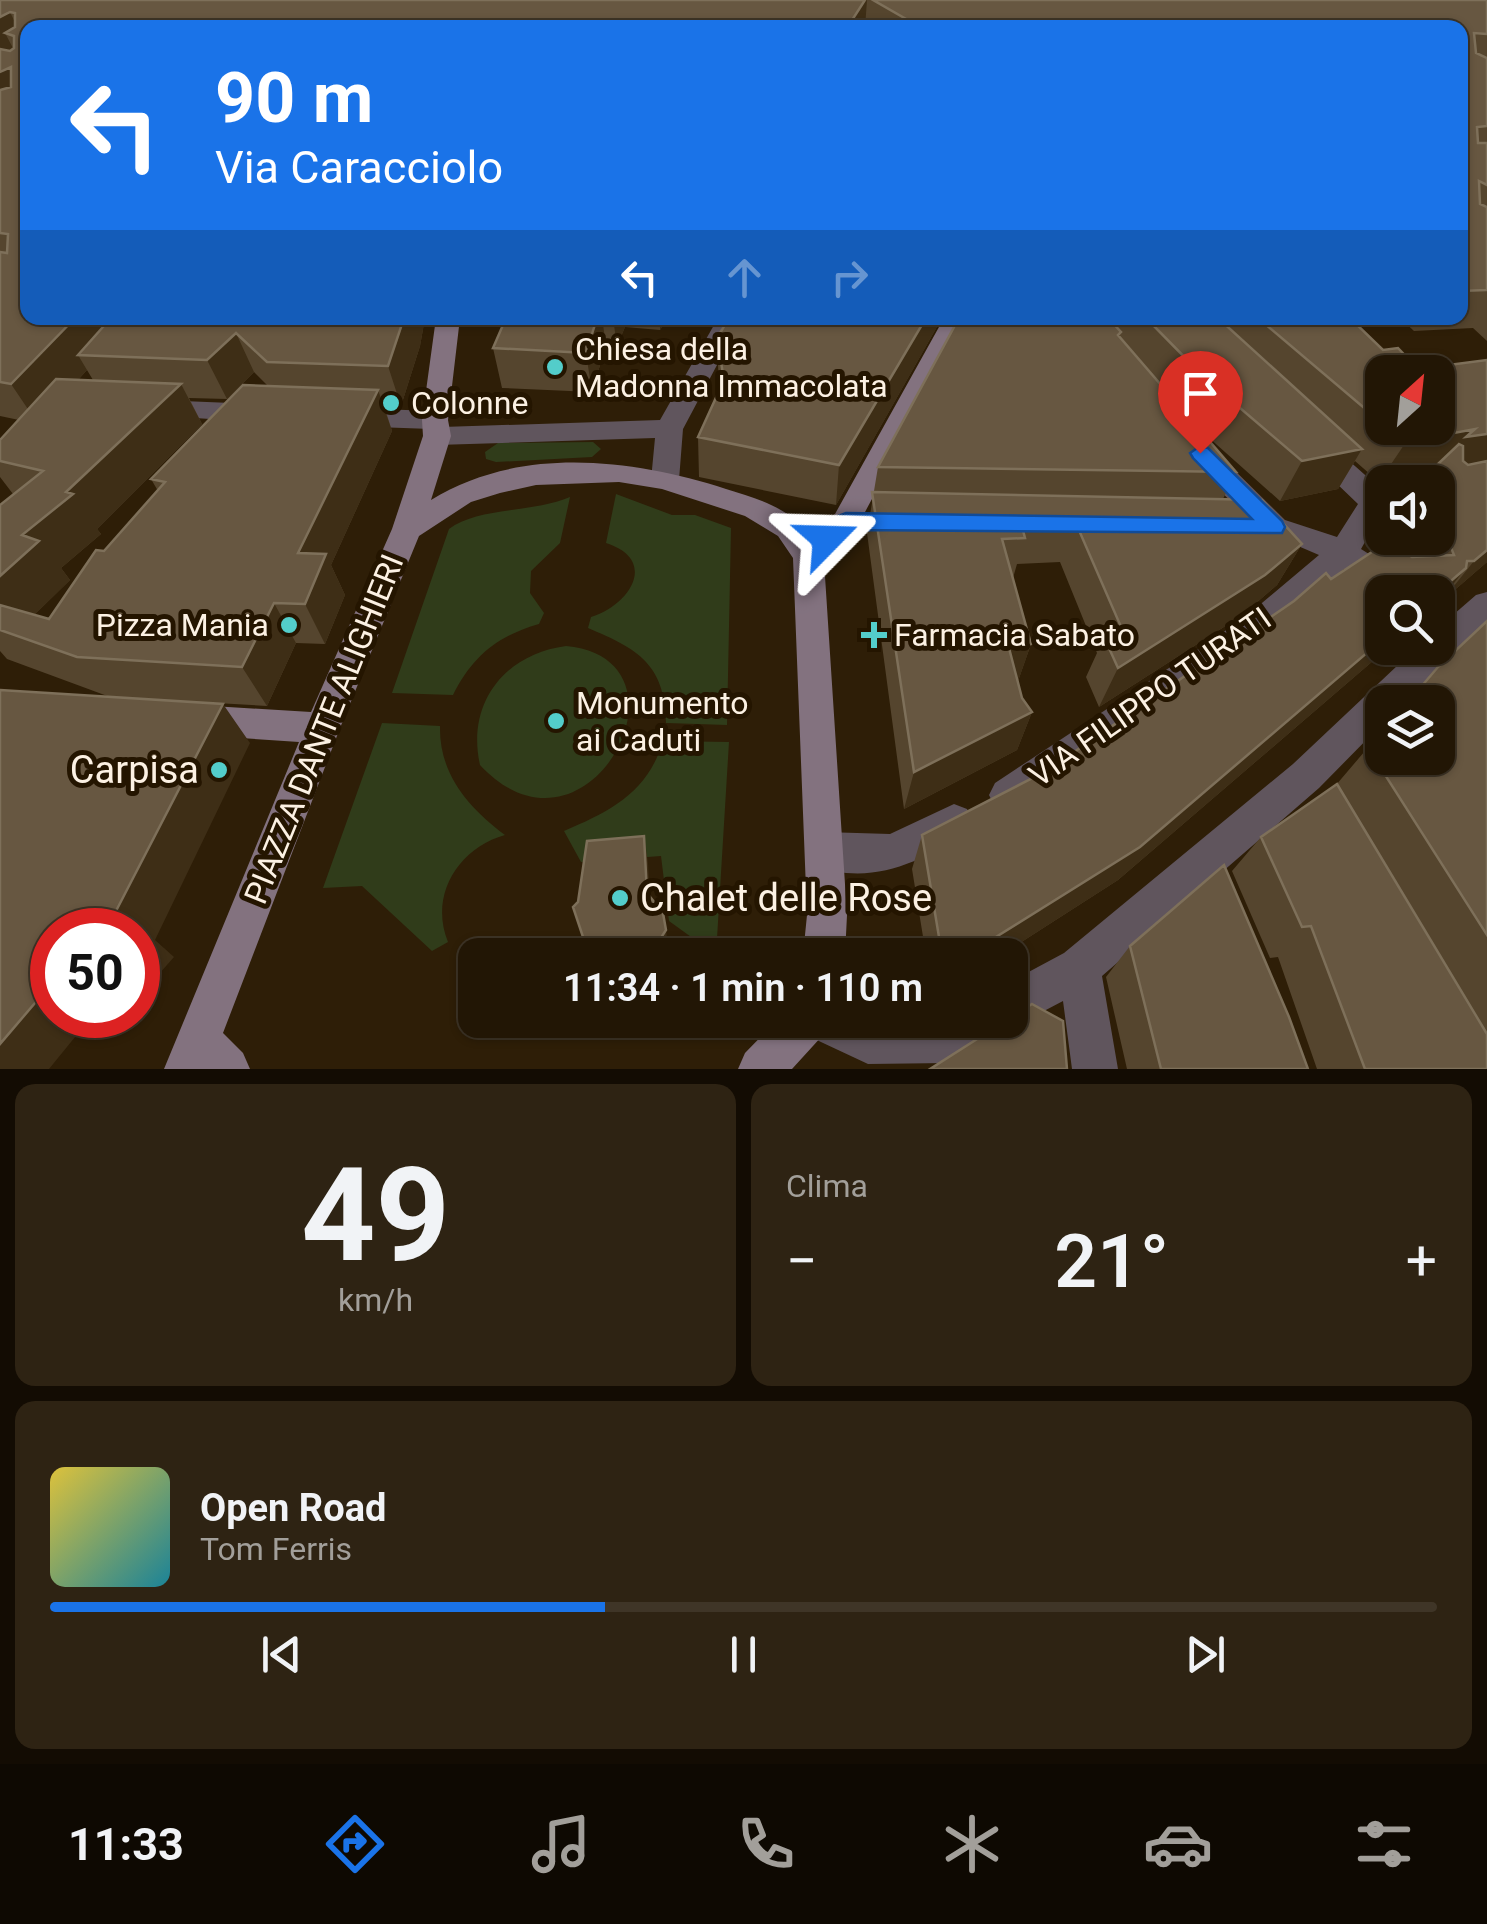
<!DOCTYPE html>
<html lang="it">
<meta charset="utf-8">
<style>
:root{--surface:#221605;--page:#2e2313;--text:#f1f3f6;--muted:#a29f9a;--line:#3f3527;--accent:#1a73e8}
body{margin:0;font-family:Roboto,sans-serif;background:var(--page);color:var(--text);height:100vh;display:flex;flex-direction:column;font-size:38px;white-space:nowrap}
*{box-sizing:border-box;margin:0}
p{font-size:32px;color:var(--muted)}
.icon{flex:none;width:55px;height:55px;fill:none;stroke:currentColor;stroke-width:2;stroke-linecap:round;stroke-linejoin:round}
.map{position:relative;height:1069px;overflow:hidden}
.drawer{display:flex;flex-direction:column;gap:15px;padding:15px;background:#130c03;flex:1}
.drawer>*{flex:none}
.banner{position:absolute;left:20px;top:20px;width:1448px;height:305px;border-radius:20px;box-shadow:0 2px 8px #0004,0 0 0 2px var(--line);background:#1a73e8;color:#fff;overflow:hidden}
.needle{width:65px;rotate:27deg}
.fabs{position:absolute;left:1365px;top:355px;display:grid;gap:20px}
.fabs a{display:grid;place-items:center;width:90px;height:90px;border-radius:20px;background:var(--surface);box-shadow:0 2px 8px #0004,0 0 0 2px var(--line);font-size:50px}
.speed{position:absolute;left:30px;top:908px;display:flex;gap:20px;font-size:50px;font-weight:700;text-align:center}
.speed>*{display:grid;place-content:center;width:130px;height:130px;border-radius:50%;background:var(--surface);box-shadow:0 2px 8px #0004,0 0 0 2px var(--line);line-height:1}
.speed .limit{border:15px solid #d22;background:#fff;color:#111}
.pin{position:absolute;display:grid;place-items:center;width:85px;height:85px;color:#fff;margin:-102px -42px;border-radius:50% 50% 50% 0;rotate:-45deg;box-shadow:0 0 10px #0007}
.pin .icon{rotate:45deg}
.me{position:absolute;width:110px;margin:-55px;rotate:68deg;stroke-linejoin:round;filter:drop-shadow(0 0 8px #0008)}
.turn{display:flex;align-items:center;gap:35px;height:210px;padding:0 30px;font-size:45px}
.turn .icon{width:130px;height:130px;stroke-width:2.5}
.turn b{display:block;font-size:70px;line-height:85px}
.lanes{display:flex;align-items:center;height:95px;padding:0 30px;background:#0003;justify-content:center;gap:50px;direction:ltr}
.lanes .off{opacity:.35}
.big{font-size:75px;font-weight:600;line-height:1.1}
.drawer .card{flex:1;display:flex;flex-direction:column;justify-content:center;gap:15px;min-width:0;padding:0 35px;border-radius:20px;background:var(--page)}
.drawer .dial{align-items:center;gap:0}
.dial b{font-size:130px;line-height:1}
.song{display:flex;align-items:center;gap:30px}
.cover{width:120px;height:120px;border-radius:15px;background:linear-gradient(135deg,hsl(50 70% 55%),hsl(190 70% 35%))}
.played{height:10px;border-radius:5px;background:linear-gradient(90deg,var(--accent) 40%,var(--line) 40%)}
.keys{display:flex;justify-content:space-around;direction:ltr}
.heat{display:flex;justify-content:space-between;align-items:center;font-size:55px;direction:ltr}
.drawer .tiles{flex:1;display:grid;gap:15px;grid-template-columns:1fr 1fr}
.card:last-child{grid-column:span 2}
.trip{position:absolute;left:458px;top:938px;width:570px;height:100px;border-radius:20px;background:var(--surface);box-shadow:0 2px 8px #0004,0 0 0 2px var(--line);font-weight:600;line-height:100px;text-align:center}
.tab-bar{display:flex;height:160px;justify-content:space-around;align-items:center;background:#0e0902;color:var(--muted)}
.tab-bar .icon{width:70px;height:70px}
.tab-bar .on{color:var(--accent)}
.tab-bar b{font-size:45px;color:var(--text)}
.map>svg:first-child{display:block}
</style>
<div class="map">
<svg width="1487" height="1069" viewBox="0 0 1487 1069">
<rect width="100%" height="100%" fill="#2e1e07"/>
<path fill="#303c1a" d="M 593,442 L 601,449 L 592,457 L 496,462 L 486,459 L 485,452 L 498,443 Z
M 616,494 L 672,515 L 695,515 L 731,528 L 727,725 L 666,723 C 665,664 638,649 588,628 L 591,617 C 630,605 659,560 606,543 Z
M 570,497 L 560,543 L 531,571 L 530,593 L 544,613 L 539,624 C 497,636 472,657 453,695 L 392,693 L 449,529 C 477,507 533,513 570,497 Z
M 566,646 C 704,659 587,880 480,765 C 466,703 505,654 566,646 Z
M 382,723 L 440,726 C 439,774 468,807 505,835 C 458,848 429,896 448,942 L 432,951 L 362,886 L 323,888 Z
M 663,741 L 729,742 L 716,955 L 669,921 L 661,856 L 581,862 L 564,831 C 611,811 648,792 663,741 Z"/>
<g fill="none" stroke-linecap="round" stroke-linejoin="round">
<path fill="#60555d" fill-rule="evenodd" d="M 718,318 L 742,318 L 683,429 L 679,480 L 675,487 L 655,487 L 651,480 L 655,438 L 437,445 L 427,442 L 423,436 L 431,429 L 348,426 L 339,423 L 335,417 L 339,411 L 348,408 L 435,411 L 444,414 L 448,420 L 442,427 L 660,420 Z
M 158,400 L 257,404 L 270,413 L 257,422 L 149,415 L 145,409 Z
M 1319,441 L 1329,443 L 1382,490 L 1382,512 L 1361,549 L 1415,583 L 1420,592 L 1382,594 L 1344,569 L 1267,637 L 1021,807 L 1008,812 L 995,807 L 989,795 L 995,783 L 1243,619 L 1319,555 L 1291,543 L 1243,535 L 1239,527 L 1247,518 L 1192,462 L 1188,455 L 1192,448 L 1212,448 L 1285,520 L 1337,537 L 1358,504 L 1309,457 L 1305,450 L 1309,443 Z
M 1487,592 L 1487,623 L 1404,702 L 1382,702 L 1382,724 L 1319,788 L 1102,976 L 1118,1069 L 1072,1069 L 1063,1001 L 1025,1021 L 1005,1026 L 1001,1035 L 948,1063 L 868,1064 L 806,1035 L 799,1020 L 1010,1020 L 1010,982 L 1064,953 L 1293,764 L 1416,648 L 1438,648 L 1438,628 L 1476,595 Z
M 954,804 L 967,809 L 973,822 L 967,835 C 916,862 871,888 810,864 L 805,851 L 810,838 L 824,832 L 890,834 Z"/>
<path fill="#83727f" fill-rule="evenodd" d="M 436,318 L 460,318 L 448,420 L 451,436 L 431,500 C 520,445 632,459 726,489 C 758,499 791,508 811,537 L 835,514 L 944,318 L 968,318 L 856,529 L 824,561 L 847,915 L 845,955 L 803,955 L 807,915 L 793,558 L 778,536 L 745,516 L 662,489 L 619,482 L 536,485 L 500,493 L 471,502 L 419,536 L 340,728 L 223,1033 L 243,1053 L 250,1069 L 164,1069 L 299,742 L 196,735 L 184,731 L 178,720 L 184,709 L 196,705 L 311,712 L 392,529 L 423,436 L 422,420 Z
M 777,1020 L 830,1020 L 823,1035 L 792,1069 L 738,1069 L 745,1053 Z"/>
</g>
<path fill="#55452e" fill-rule="evenodd" d="M 0,0 L 1487,0 L 1487,341 L 1473,328 L 1414,331 L 1400,318 L 1460,318 L 1460,28 L 28,28 L 28,318 L 425,318 L 420,346 L 401,406 L 384,405 L 392,431 L 331,565 L 345,595 L 325,644 L 296,643 L 267,706 L 110,697 L 7,659 L 0,651 L 0,505 L 13,494 L 0,477 L 0,440 L 19,420 L 0,416 ZM 87,370 L 93,380 L 78,380 ZM 254,372 L 268,386 L 151,479 L 158,491 L 104,551 L 49,619 L 34,615 L 70,580 L 61,568 L 101,534 L 97,529 L 202,424 L 189,398 L 227,399 Z
M 503,318 L 668,318 L 660,330 L 625,327 L 617,346 L 606,345 L 592,392 L 502,388 L 493,348 L 504,321 Z
M 942,318 L 836,505 L 699,477 L 698,437 L 719,389 L 717,338 Z
M 959,318 L 1392,318 L 1353,321 L 1383,350 L 1418,369 L 1487,360 L 1487,562 L 1442,601 L 1440,601 L 1382,648 L 1388,648 L 1118,880 L 1001,955 L 926,955 L 912,869 L 922,835 L 1048,770 L 1331,579 L 1398,549 L 1404,541 L 1396,538 L 1438,538 L 1438,482 L 1430,472 L 1379,482 L 1355,461 L 1338,489 L 1280,501 L 1198,428 L 1236,472 L 1223,499 L 1302,544 L 1277,585 L 1241,616 L 1099,707 L 1086,677 L 1097,653 L 1060,562 L 1017,564 L 1013,578 L 1031,644 L 1018,681 L 1022,698 L 1032,712 L 1017,750 L 904,809 L 867,533 L 878,467 ZM 1382,372 L 1438,428 L 1382,428 Z
M 1487,621 L 1487,1069 L 1317,1069 L 1278,957 L 1270,958 L 1232,871 L 1261,837 L 1336,785 L 1382,731 Z
M 1130,946 L 1308,1069 L 1127,1069 L 1106,977 Z"/>
<path fill="#3e2e16" d="M 865,0 L 867,0 L 865,28 L 847,28 Z
M 10,12 L 26,45 L 14,36 L 5,33 L 14,50 L 0,57 L 0,17 Z
M 11,67 L 28,99 L 0,114 L 0,72 Z
M 75,318 L 134,318 L 78,355 L 87,370 L 38,424 L 11,384 Z
M 404,318 L 425,318 L 420,346 L 401,406 L 388,366 Z
M 597,318 L 602,318 L 606,345 L 592,392 L 586,353 Z
M 613,318 L 624,318 L 625,327 L 617,346 Z
M 660,318 L 668,318 L 660,330 Z
M 926,318 L 942,318 L 836,505 L 839,465 Z
M 236,333 L 254,372 L 227,399 L 207,360 Z
M 181,384 L 202,424 L 97,529 L 101,534 L 61,568 L 70,580 L 14,635 L 0,630 L 0,576 L 22,535 L 66,492 Z
M 378,390 L 392,431 L 331,565 L 345,595 L 325,644 L 305,604 L 298,553 Z
M 1475,429 L 1487,434 L 1487,470 L 1443,469 L 1379,482 L 1406,442 Z
M 1362,449 L 1338,489 L 1280,501 L 1302,461 Z
M 1302,544 L 1277,585 L 1241,616 L 1099,707 L 1118,668 Z
M 1487,550 L 1487,562 L 1442,601 L 1474,561 Z
M 1466,568 L 1438,603 L 1438,592 Z
M 274,603 L 296,643 L 267,706 L 242,667 Z
M 1382,640 L 1382,648 L 1388,648 L 1118,880 L 1001,955 L 967,955 Z
M 1031,644 L 1017,684 L 1009,648 Z
M 223,704 L 250,743 L 155,940 L 174,957 L 138,998 L 138,930 L 133,930 L 116,911 Z
M 1032,712 L 1017,750 L 904,809 L 914,772 Z
M 644,836 L 648,863 L 651,919 L 647,893 Z
M 666,930 L 669,955 L 650,955 Z
M 52,983 L 52,1015 L 93,1015 L 49,1069 L 0,1069 L 0,1044 Z"/>
<path fill="#675741" stroke="#7e705a" stroke-width="2.5" d="M 0,0 L 865,0 L 847,28 L 28,28 L 28,318 L 75,318 L 11,384 L 0,382 L 0,252 L 7,253 L 8,234 L 0,233 L 0,90 L 11,87 L 11,67 L 0,72 L 0,49 L 10,51 L 14,48 L 14,36 L 5,33 L 15,27 L 15,13 L 10,12 L 0,17 Z
M 873,0 L 1487,0 L 1487,34 L 1474,33 L 1476,53 L 1487,58 L 1487,126 L 1477,127 L 1478,143 L 1487,143 L 1487,185 L 1479,181 L 1480,204 L 1487,207 L 1487,290 L 1460,291 L 1460,28 L 901,28 L 906,19 Z
M 111,318 L 404,318 L 388,366 L 267,362 L 236,333 L 207,360 L 78,355 Z
M 506,318 L 597,318 L 586,353 L 493,348 Z
M 729,318 L 926,318 L 839,465 L 698,437 L 724,380 L 717,338 Z
M 959,318 L 1108,318 L 1121,332 L 1118,335 L 1236,472 L 878,467 Z
M 1146,318 L 1218,318 L 1362,449 L 1302,461 L 1205,378 Z
M 1258,318 L 1350,318 L 1383,350 L 1398,348 L 1418,369 L 1487,360 L 1487,434 L 1466,437 L 1475,429 L 1406,442 L 1388,428 L 1438,428 L 1438,372 L 1382,372 L 1382,423 Z
M 56,379 L 181,384 L 66,492 L 73,494 L 22,535 L 39,541 L 0,576 L 0,505 L 43,471 L 0,461 L 0,440 Z
M 243,385 L 378,390 L 298,553 L 326,554 L 305,604 L 274,603 L 242,667 L 77,657 L 0,630 L 0,605 L 49,619 L 96,550 L 104,551 L 165,482 L 151,479 Z
M 1459,444 L 1463,446 L 1463,461 L 1468,465 L 1487,461 L 1487,550 L 1474,561 L 1467,561 L 1466,568 L 1438,592 L 1382,592 L 1382,640 L 1140,847 L 967,955 L 942,955 L 922,835 L 1048,770 L 1294,601 L 1326,573 L 1331,579 L 1387,542 L 1412,557 L 1454,555 L 1448,540 L 1438,534 L 1438,482 L 1419,482 Z
M 872,492 L 1262,500 L 1302,544 L 1265,575 L 1118,668 L 1104,637 L 1125,636 L 1075,521 L 1021,523 L 1025,538 L 1002,539 L 1031,644 L 1009,648 L 1022,698 L 1032,712 L 914,772 Z
M 1487,621 L 1487,935 L 1368,748 L 1382,732 L 1382,758 L 1438,758 L 1438,702 L 1408,702 L 1438,667 Z
M 0,690 L 223,704 L 116,911 L 138,925 L 133,930 L 52,930 L 52,983 L 0,1044 Z
M 1337,784 L 1487,1034 L 1487,1069 L 1365,1069 L 1311,926 L 1302,927 L 1261,837 Z
M 644,836 L 647,893 L 663,913 L 666,930 L 650,955 L 589,955 L 573,907 L 578,902 L 587,841 Z
M 1224,865 L 1289,1017 L 1308,1069 L 1161,1069 L 1130,946 Z
M 1032,1004 L 1063,1021 L 1067,1069 L 930,1069 L 1007,1020 L 1010,1020 L 1010,1018 Z"/>
<path fill="#1a73e8" stroke="#114b97" stroke-width="2.5" d="M 1200,446 L 1208,448 L 1282,521 L 1285,527 L 1282,533 L 851,530 L 827,548 L 816,539 L 838,516 L 846,513 L 1252,519 L 1193,458 L 1190,453 Z"/>
<g fill="#53cdca" stroke="#241500" stroke-width="4">
<circle cx="555" cy="367" r="10"/>
<circle cx="391" cy="403" r="10"/>
<circle cx="289" cy="625" r="10"/>
<path d="M869 620h10v10h10v10h-10v10h-10v-10h-10v-10h10z"/>
<circle cx="556" cy="721" r="10"/>
<circle cx="219" cy="770" r="10"/>
<circle cx="620" cy="898" r="10"/>
</g>
<g text-anchor="middle" dominant-baseline="central" stroke-width="10" stroke-linejoin="round" paint-order="stroke">
<g font-size="32" fill="#fcf1e3" stroke="#241500" text-anchor="start">
<text x="575" y="349">Chiesa della<tspan x="575" dy="37">Madonna Immacolata</tspan></text>
<text x="411" y="403">Colonne</text>
<text x="269" y="625" text-anchor="end">Pizza Mania</text>
<text x="894" y="635">Farmacia Sabato</text>
<text x="576" y="703">Monumento<tspan x="576" dy="37">ai Caduti</tspan></text>
</g>
<g font-size="32" fill="#fcf1e3" stroke="#241500">
<text transform="translate(1150 697) rotate(-35)">VIA FILIPPO TURATI</text>
<text transform="translate(324 729) rotate(-68)">PIAZZA DANTE ALIGHIERI</text>
</g>
<g font-size="38" fill="#fcf1e3" stroke="#241500" text-anchor="end">
<text x="199" y="770">Carpisa</text>
<text x="640" y="898" text-anchor="start">Chalet delle Rose</text>
</g>
</g>
</svg>
<div class="fabs">
<a><svg class="needle" viewBox="-14 -14 28 28"><path d="M0-13l5 13h-10z" fill="#e53935"/><path d="M0 13l5-13h-10z" fill="#a29f9a"/></svg></a>
<a><svg class="icon" aria-label="sound" viewBox="0 0 24 24"><path d="M4 9h4l5-4v14l-5-4H4zM17 9q2 3 0 6"/></svg></a>
<a><svg class="icon" aria-label="search" viewBox="0 0 24 24"><circle cx="10" cy="10" r="6"/><path d="M15 15l6 6"/></svg></a>
<a><svg class="icon" aria-label="layers" viewBox="0 0 24 24"><path d="M12 4l9 5-9 5-9-5zM3 14l9 5 9-5"/></svg></a>
</div>
<div class="speed"><div class="limit">50</div></div>
<div class="pin" style="left:1200px;top:453px;background:#d93025"><svg class="icon" aria-label="arrive" viewBox="0 0 24 24"><path d="M6 21V4h12l-3 4 3 4H6"/></svg></div>
<svg class="me" style="left:827px;top:539px" viewBox="-20 -20 40 40"><path d="M0-17L14 15 0 8-14 15z" fill="#1a73e8" stroke="#fff" stroke-width="4"/></svg>
<div class="trip">11:34 · 1 min · 110 m</div>
<div class="banner">
<div class="turn"><svg class="icon" aria-label="left" viewBox="0 0 24 24"><path d="M17 20v-9H6M10 6l-5 5 5 5"/></svg><div><b>90 m</b>Via Caracciolo</div></div>
<div class="lanes"><svg class="icon" aria-label="left" viewBox="0 0 24 24"><path d="M17 20v-9H6M10 6l-5 5 5 5"/></svg><svg class="icon off" aria-label="ahead" viewBox="0 0 24 24"><path d="M12 20V5M6 11l6-6 6 6"/></svg><svg class="icon off" aria-label="right" viewBox="0 0 24 24"><path d="M7 20v-9h11M14 6l5 5-5 5"/></svg></div>
</div>
</div>
<section class="drawer">
<div class="tiles">
<div class="card dial"><b>49</b><p>km/h</p></div>
<div class="card"><p>Clima</p>
<div class="heat"><a>−</a><b class="big">21°</b><a>+</a></div>
</div>
<div class="card">
<div class="song"><i class="cover"></i><div><b>Open Road</b><p>Tom Ferris</p></div></div>
<div class="played"></div>
<div class="keys"><svg class="icon" aria-label="previous" viewBox="0 0 24 24"><path d="M18 5L8 12l10 7zM5 5v14"/></svg><svg class="icon" aria-label="pause" viewBox="0 0 24 24"><path d="M8 5v14M16 5v14"/></svg><svg class="icon" aria-label="next" viewBox="0 0 24 24"><path d="M6 5l10 7-10 7zM19 5v14"/></svg></div>
</div>
</div>
</section>
<nav class="tab-bar">
<b>11:33</b>
<svg class="icon on" aria-label="directions" viewBox="0 0 24 24"><path d="M12 3l9 9-9 9-9-9zM9 14v-3h6M13 9l2 2-2 2"/></svg>
<svg class="icon" aria-label="music" viewBox="0 0 24 24"><path d="M9 18V5l10-2v13"/><circle cx="6" cy="18" r="3"/><circle cx="16" cy="16" r="3"/></svg>
<svg class="icon" aria-label="phone" viewBox="0 0 24 24"><path d="M5 4h4l2 5-3 2q2 4 5 5l2-3 5 2v4C11 20 4 13 5 4z"/></svg>
<svg class="icon" aria-label="climate" viewBox="0 0 24 24"><path d="M12 3v18M4 7l16 10M4 17L20 7"/></svg>
<svg class="icon" aria-label="car" viewBox="0 0 24 24"><path d="M5 17H2v-5l4-1 3-4h7l3 4 3 1v5h-3M9 17h6M6 11h13"/><circle cx="7" cy="17" r="2"/><circle cx="17" cy="17" r="2"/></svg>
<svg class="icon" aria-label="filters" viewBox="0 0 24 24"><path d="M4 7h16M4 17h16"/><circle cx="9" cy="7" r="2"/><circle cx="15" cy="17" r="2"/></svg>
</nav>
